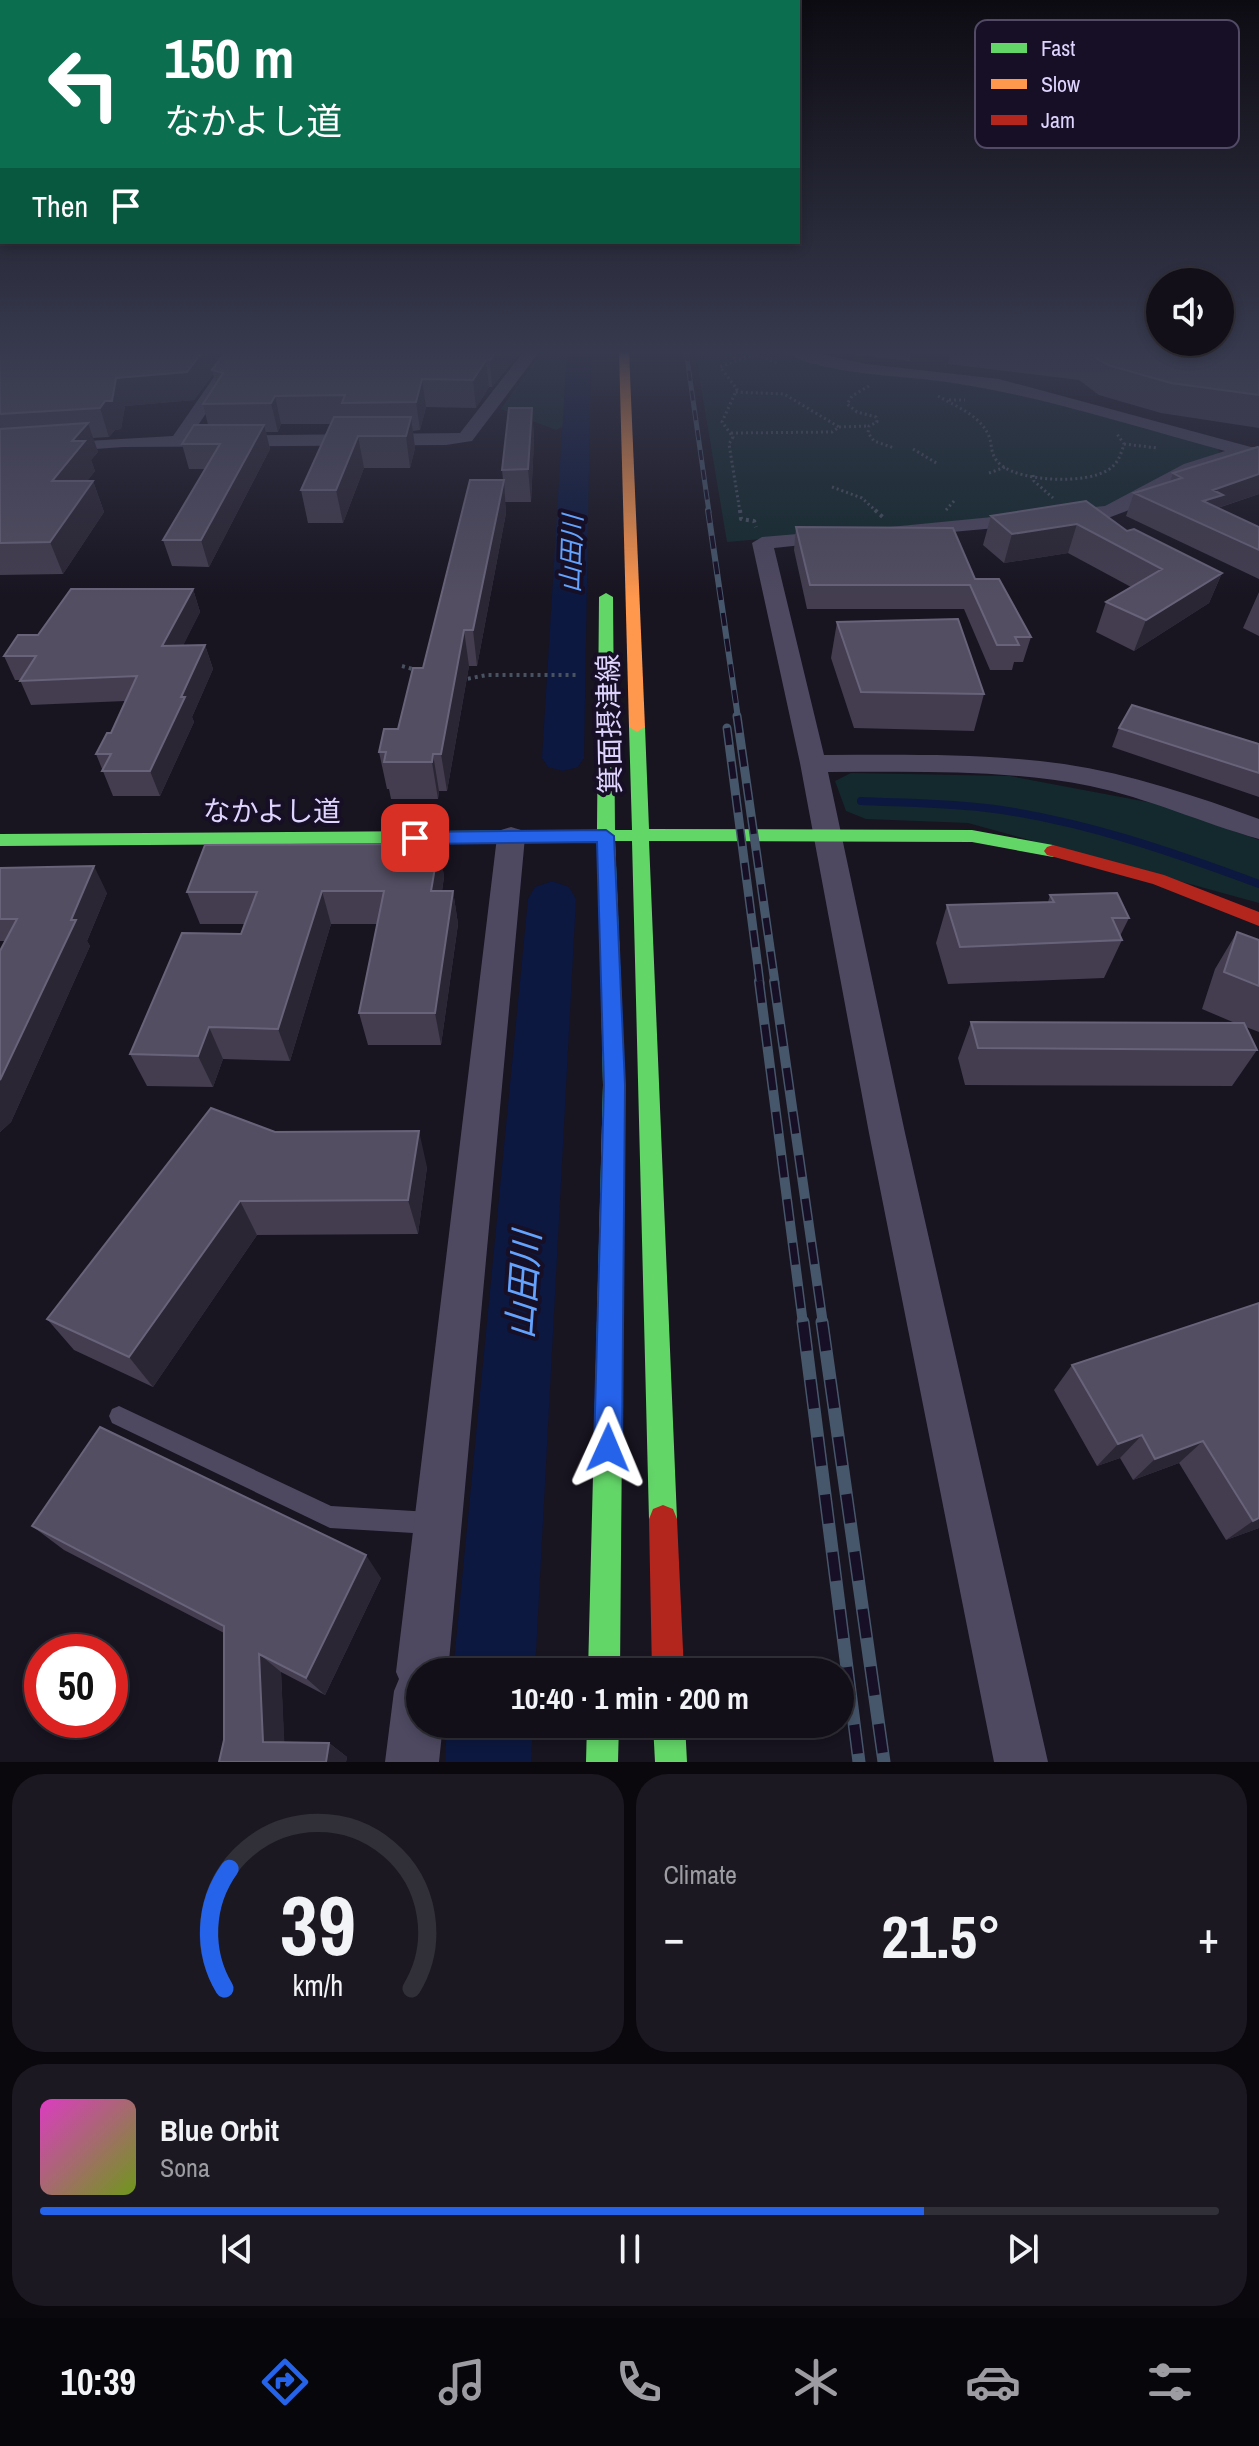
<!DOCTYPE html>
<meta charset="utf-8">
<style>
:root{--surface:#120f18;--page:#1b1821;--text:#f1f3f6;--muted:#9c9ca2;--line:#312f37;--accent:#2563eb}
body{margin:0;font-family:"Archivo Narrow","Noto Sans JP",sans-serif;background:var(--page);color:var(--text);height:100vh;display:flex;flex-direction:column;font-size:30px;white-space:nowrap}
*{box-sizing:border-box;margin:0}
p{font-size:26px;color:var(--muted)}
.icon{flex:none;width:44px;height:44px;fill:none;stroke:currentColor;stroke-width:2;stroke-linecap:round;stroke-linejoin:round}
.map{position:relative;height:1762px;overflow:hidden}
.side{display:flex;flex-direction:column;gap:12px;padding:12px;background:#0a080d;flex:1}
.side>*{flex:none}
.banner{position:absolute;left:0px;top:0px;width:800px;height:244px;box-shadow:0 4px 12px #0003,0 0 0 2px var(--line);background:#0b6e4f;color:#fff;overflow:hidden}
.fabs{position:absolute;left:1146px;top:268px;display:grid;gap:16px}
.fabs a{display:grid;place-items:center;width:88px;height:88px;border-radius:50%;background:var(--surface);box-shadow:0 4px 12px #0003,0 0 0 2px var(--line);font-size:40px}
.speed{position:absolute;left:24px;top:1634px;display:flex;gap:16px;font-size:40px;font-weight:700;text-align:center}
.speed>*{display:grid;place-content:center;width:104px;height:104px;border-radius:50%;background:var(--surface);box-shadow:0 4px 12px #0003,0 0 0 2px var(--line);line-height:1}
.speed .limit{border:12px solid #d22;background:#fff;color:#111}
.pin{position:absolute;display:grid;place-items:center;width:68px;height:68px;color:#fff;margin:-34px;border-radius:16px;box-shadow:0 4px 12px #0006}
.me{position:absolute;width:88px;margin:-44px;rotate:1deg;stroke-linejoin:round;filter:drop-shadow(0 0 6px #0008)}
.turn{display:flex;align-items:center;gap:28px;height:168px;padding:0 32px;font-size:36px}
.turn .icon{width:104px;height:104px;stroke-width:2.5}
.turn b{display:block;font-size:56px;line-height:68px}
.then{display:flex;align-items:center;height:76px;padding:0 32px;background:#0003;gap:16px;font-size:30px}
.big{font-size:60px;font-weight:700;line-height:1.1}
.side .card{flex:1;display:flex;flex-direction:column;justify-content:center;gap:12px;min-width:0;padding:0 28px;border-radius:32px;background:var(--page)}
.side .dial{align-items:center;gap:0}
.dial svg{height:208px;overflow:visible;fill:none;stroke:var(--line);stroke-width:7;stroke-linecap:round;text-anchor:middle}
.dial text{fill:var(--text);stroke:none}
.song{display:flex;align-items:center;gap:24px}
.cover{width:96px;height:96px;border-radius:12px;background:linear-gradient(135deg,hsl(310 70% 55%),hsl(80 70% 35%))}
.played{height:8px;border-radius:4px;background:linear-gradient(90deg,var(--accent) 75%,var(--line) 75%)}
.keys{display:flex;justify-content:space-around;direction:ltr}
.heat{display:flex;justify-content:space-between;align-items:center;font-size:44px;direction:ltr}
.side .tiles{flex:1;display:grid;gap:12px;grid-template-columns:1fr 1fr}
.card:last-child{grid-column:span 2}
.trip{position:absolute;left:406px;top:1658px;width:448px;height:80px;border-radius:40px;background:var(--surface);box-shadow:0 4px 12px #0003,0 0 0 2px var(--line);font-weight:700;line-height:80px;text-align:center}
.dock{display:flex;height:128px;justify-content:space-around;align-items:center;background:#07060a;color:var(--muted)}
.dock .icon{width:56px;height:56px}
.dock .current{color:var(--accent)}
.dock b{font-size:36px;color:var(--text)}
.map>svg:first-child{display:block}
</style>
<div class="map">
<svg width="1259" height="1762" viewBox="0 0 1259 1762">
<rect width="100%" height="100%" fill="#181420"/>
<path fill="#13292d" d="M 542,351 L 570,351 L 564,426 L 556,430 L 501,409 Z
M 695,351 L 782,351 L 803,359 L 997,387 L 1218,447 L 1219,453 L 1183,466 L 1105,508 L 727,542 Z
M 851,773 L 1010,776 L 1158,804 L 1259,840 L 1259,903 L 968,823 L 866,819 L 846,811 L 835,781 Z"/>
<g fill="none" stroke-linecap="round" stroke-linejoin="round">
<path stroke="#0c183f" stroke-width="8" d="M 861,801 C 906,803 951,803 995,809 C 1086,822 1173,852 1259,884"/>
<path fill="#0c183f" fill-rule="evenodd" d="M 567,351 L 591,351 L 584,758 L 578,767 L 563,771 L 548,767 L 542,758 Z
M 552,881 L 569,887 L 576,899 L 535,1672 L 453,1672 L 528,899 L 535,887 Z
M 447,1724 L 533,1724 L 531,1762 L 445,1762 Z"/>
<path stroke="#485261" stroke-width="3" stroke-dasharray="2 3" stroke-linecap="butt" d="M 726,351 L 735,359
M 747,351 L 779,364
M 869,386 L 852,396 L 847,404 L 857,412 L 876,417 L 877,422 L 869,426 L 868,433 L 874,441 L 894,448
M 938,396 C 955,406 977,414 987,432 C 994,444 988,454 1001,465 C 1022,482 1086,484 1108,470 C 1118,464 1121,454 1124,444 L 1117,434
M 949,400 L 965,400
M 839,427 L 869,426
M 731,433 L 832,432 L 839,427 L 784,394 L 735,392
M 1124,444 L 1158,448
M 913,449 L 938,464
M 989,473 L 1005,467
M 1033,475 L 1034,481 L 1053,498
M 832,487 L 862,498 L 877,512
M 946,510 L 955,500
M 740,512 L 729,444 L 733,437 L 722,422 L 737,389 L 720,367 L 753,355"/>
<path stroke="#485261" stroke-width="4" stroke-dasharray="3 4" stroke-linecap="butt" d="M 740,510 L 741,519 L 754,521 L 756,527
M 875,510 L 885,519
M 402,666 L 416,670
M 461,680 L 487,675 L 578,675"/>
<path fill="#4e4961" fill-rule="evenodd" d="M 119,1406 L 331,1506 L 430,1512 L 438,1515 L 441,1523 L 438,1531 L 430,1534 L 330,1528 L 112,1423 L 109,1416 L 112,1409 Z"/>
<path fill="#4e4961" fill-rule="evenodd" d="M 232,351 L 247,351 L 191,436 L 460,433 L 524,351 L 540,351 L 472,441 L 446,445 L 123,447 L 0,456 L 0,446 L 173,436 Z
M 785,351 L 807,351 L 866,364 L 999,379 L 1251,447 L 1259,447 L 1259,457 L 1206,468 L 1137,507 L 1108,518 L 897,537 L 890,535 L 887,531 L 890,527 L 1105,506 L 1184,464 L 1225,451 C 1125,424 1025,390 922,379 C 891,376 807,371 785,351 Z
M 833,531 L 840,533 L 843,537 L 840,541 L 774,548 L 824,755 C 904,755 985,753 1064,764 C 1131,774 1196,796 1259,819 L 1259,839 C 1202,823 1148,798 1090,786 C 1004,769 915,772 828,772 L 905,1133 L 1048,1762 L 994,1762 L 869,1133 L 800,763 L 752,543 L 762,537 Z
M 511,827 L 521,830 L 525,837 L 448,1672 L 420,1672 L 420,1724 L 443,1724 L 439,1762 L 385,1762 L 394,1691 L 399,1679 L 396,1672 L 497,837 L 501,830 Z"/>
<path fill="#63d668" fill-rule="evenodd" d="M 606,593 L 613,597 L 615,830 L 632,830 L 629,727 L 637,722 L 645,727 L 649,829 L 972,830 L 1053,845 L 1062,851 L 1053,857 L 972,842 L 649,841 L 677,1519 L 673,1529 L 663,1533 L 653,1529 L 649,1519 L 632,841 L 615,841 L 625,1085 L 620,1672 L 588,1672 L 603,1085 L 598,842 L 0,846 L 0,834 L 597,830 L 599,597 Z
M 587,1724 L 619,1724 L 618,1762 L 586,1762 Z
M 653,1724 L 685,1724 L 687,1762 L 655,1762 Z"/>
<path fill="#ff974d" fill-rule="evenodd" d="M 619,351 L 629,351 L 645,727 L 637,732 L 629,727 Z"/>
<path fill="#b3261e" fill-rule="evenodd" d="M 1053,845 L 1164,875 L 1259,912 L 1259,926 L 1153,884 L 1047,855 L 1044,851 L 1047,847 Z
M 663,1505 L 673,1509 L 677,1519 L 684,1672 L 652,1672 L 649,1519 L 653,1509 Z"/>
<g stroke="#46566b" stroke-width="5">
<path id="rail-far4" d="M 686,351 L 709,512"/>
</g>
<g stroke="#46566b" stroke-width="6">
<path id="rail-far3" d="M 708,510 L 738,718"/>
</g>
<g stroke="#46566b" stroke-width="9">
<path id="rail-far2" d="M 737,716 L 775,983
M 727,728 L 760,983"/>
</g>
<g stroke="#46566b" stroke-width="10">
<path id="rail-far1" d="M 759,981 L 803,1324
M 774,981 L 823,1324"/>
</g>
<g stroke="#46566b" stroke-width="13">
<path id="rail" d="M 803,1322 L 859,1762
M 822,1322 L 884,1762"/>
</g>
<use href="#rail-far4" stroke="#160f25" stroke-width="3" stroke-dasharray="10" stroke-linecap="butt"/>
<use href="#rail-far3" stroke="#160f25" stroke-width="4" stroke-dasharray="13" stroke-linecap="butt"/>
<use href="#rail-far2" stroke="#160f25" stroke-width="6" stroke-dasharray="17" stroke-linecap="butt"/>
<use href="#rail-far1" stroke="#160f25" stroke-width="7" stroke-dasharray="22" stroke-linecap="butt"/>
<use href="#rail" stroke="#160f25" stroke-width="10" stroke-dasharray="29" stroke-linecap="butt"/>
</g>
<path fill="#433d4f" d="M 0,351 L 521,351 L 492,387 L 489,387 L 476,408 L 426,407 L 420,430 L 413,431 L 415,448 L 410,468 L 364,468 L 343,523 L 308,523 L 301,490 L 331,424 L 281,424 L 278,432 L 266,432 L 270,449 L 209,567 L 172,566 L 163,540 L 205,469 L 189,469 L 182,444 L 208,425 L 203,404 L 216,383 L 213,374 L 194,400 L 125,406 L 121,429 L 115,430 L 109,437 L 93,438 L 98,452 L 91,460 L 95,471 L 87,481 L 93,481 L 104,512 L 63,574 L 0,575 Z
M 821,351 L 915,351 L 909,361 Z
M 951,351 L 1259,351 L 1259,428 L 1161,413 L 1099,395 L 1079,380 L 948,364 Z
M 532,408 L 534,439 L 531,502 L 505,502 L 506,513 L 477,666 L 469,666 L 447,791 L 439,791 L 438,799 L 391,799 L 389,789 L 387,789 L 379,752 L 398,729 L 423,668 L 503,480 L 502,470 Z
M 1259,448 L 1259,494 L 1218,508 L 1259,527 L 1259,579 L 1126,516 L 1134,493 L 1170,482 L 1173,473 Z
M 1086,501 L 1127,531 L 1222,573 L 1209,603 L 1134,651 L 1096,632 L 1106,602 L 1131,587 L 1068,553 L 1004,563 L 983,545 L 991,516 Z
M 796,527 L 975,579 L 1031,637 L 1023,662 L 1014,662 L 1012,670 L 990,670 L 964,609 L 807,609 L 794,550 Z
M 193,589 L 200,612 L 183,645 L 205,645 L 213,669 L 192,717 L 194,722 L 160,796 L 113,796 L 96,754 L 111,733 L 125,701 L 31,705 L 20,680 L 15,680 L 4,656 L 38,635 Z
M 1259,592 L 1259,636 L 1243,628 Z
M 837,622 L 984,694 L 974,731 L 854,728 L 831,658 Z
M 1119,728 L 1259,744 L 1259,797 L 1112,747 Z
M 439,844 L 444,877 L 442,891 L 453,891 L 458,924 L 441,1045 L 368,1045 L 359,1013 L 378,924 L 331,924 L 290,1061 L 223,1059 L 213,1087 L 147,1086 L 130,1054 L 241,934 L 244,924 L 200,924 L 187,892 Z
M 0,868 L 107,893 L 87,941 L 90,946 L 11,1122 L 0,1132 L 0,951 L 5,941 L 0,941 Z
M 1050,895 L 1129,918 L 1120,936 L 1122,940 L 1104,978 L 948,984 L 936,943 L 947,905 L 1048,902 Z
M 1237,932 L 1259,940 L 1259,1032 L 1246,1027 L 1257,1050 L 1232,1086 L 965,1085 L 958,1058 L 971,1022 L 1235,1023 L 1202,1009 L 1215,969 Z
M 275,1132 L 427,1167 L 418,1234 L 257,1235 L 153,1387 L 74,1350 L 47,1319 Z
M 1259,1303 L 1259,1528 L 1226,1540 L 1179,1463 L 1133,1480 L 1120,1458 L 1097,1466 L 1054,1390 L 1072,1365 Z
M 32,1526 L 381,1578 L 325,1695 L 281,1672 L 284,1742 L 329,1743 L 347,1757 L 346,1762 L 219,1762 L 224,1740 L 224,1633 L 64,1550 Z"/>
<path fill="#2b2634" d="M 203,351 L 230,351 L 212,370 L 213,374 L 194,400 L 125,406 L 121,429 L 115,430 L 109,437 L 100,408 L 116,378 Z
M 497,351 L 521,351 L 492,387 L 490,360 Z
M 911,351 L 915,351 L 909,361 Z
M 486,360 L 489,387 L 476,408 L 473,380 Z
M 422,379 L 426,407 L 420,430 L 416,402 Z
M 275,396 L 281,424 L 278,432 L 271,403 Z
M 532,408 L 534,439 L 531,502 L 528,469 Z
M 411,417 L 415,448 L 410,468 L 406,436 Z
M 88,423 L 98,452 L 91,460 L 95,471 L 64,512 L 52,481 L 72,441 Z
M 264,425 L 270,449 L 209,567 L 201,540 Z
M 358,436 L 364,468 L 343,523 L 336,490 Z
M 1259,474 L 1259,494 L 1217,508 L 1203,501 L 1213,490 Z
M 504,480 L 506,513 L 477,666 L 473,630 Z
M 93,481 L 104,512 L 63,574 L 50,542 Z
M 1077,524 L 1068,553 L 1004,563 L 1012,534 Z
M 1222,573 L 1209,603 L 1134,651 L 1146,620 Z
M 193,589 L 200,612 L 171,670 L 162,646 Z
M 464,630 L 469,666 L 447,791 L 441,754 Z
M 205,645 L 213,669 L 192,717 L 194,722 L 160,796 L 150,771 Z
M 433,754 L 439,791 L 438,799 L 432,762 Z
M 439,844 L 444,877 L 437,924 L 431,891 Z
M 94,866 L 107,893 L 87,941 L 90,946 L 11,1122 L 0,1132 L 0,1080 Z
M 322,891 L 331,924 L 290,1061 L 278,1029 Z
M 453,891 L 458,924 L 441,1045 L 435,1013 Z
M 209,1027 L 223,1059 L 213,1087 L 198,1056 Z
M 419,1131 L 427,1167 L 418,1234 L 408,1200 Z
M 240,1201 L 257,1235 L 153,1387 L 129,1357 Z
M 1142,1435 L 1120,1458 L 1097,1466 L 1118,1444 Z
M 1203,1441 L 1179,1463 L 1133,1480 L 1155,1459 Z
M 1259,1518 L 1259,1528 L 1226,1540 L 1253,1521 Z
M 366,1555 L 381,1578 L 325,1695 L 306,1678 Z
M 259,1654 L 281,1672 L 285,1755 L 263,1742 Z
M 329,1743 L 347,1757 L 346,1762 L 326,1762 Z"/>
<path fill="#534e62" stroke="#69637a" stroke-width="2" d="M 0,351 L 203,351 L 187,372 L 116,378 L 112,401 L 105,401 L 100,408 L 0,414 Z
M 226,351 L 497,351 L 490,360 L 486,360 L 473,380 L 422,379 L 416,402 L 342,403 L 345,395 L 275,396 L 271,403 L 203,404 L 223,373 L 212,370 Z
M 1085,351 L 1259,351 L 1259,395 L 1171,383 L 1108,365 Z
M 509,408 L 532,408 L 528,469 L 502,470 Z
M 334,417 L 411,417 L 406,436 L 358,436 L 336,490 L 301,490 Z
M 88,423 L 72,441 L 85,441 L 52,481 L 93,481 L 50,542 L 0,543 L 0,429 Z
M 194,425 L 264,425 L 201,540 L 163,540 L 220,444 L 182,444 Z
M 1258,447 L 1259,448 L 1259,474 L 1213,490 L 1223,495 L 1203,501 L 1259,527 L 1259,550 L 1134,493 L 1182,478 L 1173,473 Z
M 470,480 L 504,480 L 473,630 L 464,630 L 441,754 L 433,754 L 432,762 L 384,762 L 386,752 L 379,752 L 384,729 L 398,729 L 413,668 L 423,668 Z
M 1086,501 L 1127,531 L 1134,529 L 1222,573 L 1146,620 L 1106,602 L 1162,569 L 1077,524 L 1012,534 L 991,516 Z
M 796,527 L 953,528 L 975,579 L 999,579 L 1031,637 L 1015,637 L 1019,645 L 997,645 L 970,585 L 810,585 Z
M 71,589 L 193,589 L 162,646 L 205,645 L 181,697 L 185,697 L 150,771 L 102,771 L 111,754 L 96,754 L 107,733 L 111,733 L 137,676 L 20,681 L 36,656 L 4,656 L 18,635 L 38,635 Z
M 958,619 L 984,694 L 861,692 L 837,622 Z
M 1132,705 L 1259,744 L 1259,773 L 1119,728 Z
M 439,844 L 431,891 L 453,891 L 435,1013 L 359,1013 L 384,891 L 322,891 L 278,1029 L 209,1027 L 198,1056 L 130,1054 L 182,933 L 241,934 L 257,892 L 187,892 L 205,845 Z
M 94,866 L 71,920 L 76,920 L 0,1080 L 0,951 L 17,919 L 0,919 L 0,868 Z
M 1117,893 L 1129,918 L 1112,918 L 1122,940 L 960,947 L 947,905 L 1054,902 L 1050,895 Z
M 1237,932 L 1259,940 L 1259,986 L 1224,972 Z
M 971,1022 L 1244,1023 L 1257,1050 L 978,1048 Z
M 211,1108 L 275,1132 L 419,1131 L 408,1200 L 240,1201 L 129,1357 L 47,1319 Z
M 1259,1303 L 1259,1518 L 1253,1521 L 1203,1441 L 1155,1459 L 1142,1435 L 1118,1444 L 1072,1365 Z
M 100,1427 L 366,1555 L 306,1678 L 259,1654 L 263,1742 L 329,1743 L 326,1762 L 219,1762 L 224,1740 L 224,1626 L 32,1526 Z"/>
<linearGradient id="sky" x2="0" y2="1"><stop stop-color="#0d0b12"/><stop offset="0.59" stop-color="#373a4e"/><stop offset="1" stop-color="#373a4e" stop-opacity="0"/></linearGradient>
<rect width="1259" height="597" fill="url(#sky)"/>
<path fill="#2563eb" stroke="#184099" stroke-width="2" d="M 606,830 L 614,836 L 625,1085 L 622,1448 L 618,1457 L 608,1461 L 598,1457 L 594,1448 L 604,1085 L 597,842 L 415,844 L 406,838 L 415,832 Z"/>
<g text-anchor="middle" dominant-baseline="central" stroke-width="8" stroke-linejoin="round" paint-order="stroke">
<g font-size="26" font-style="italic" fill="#63a2fd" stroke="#160f25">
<text transform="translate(571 554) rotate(-88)">山田川</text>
</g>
<g font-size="28" fill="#ded4fe" stroke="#160f25">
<text transform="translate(609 724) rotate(-91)">箕面摂津線</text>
<text x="272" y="811">なかよし道</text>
</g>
<g font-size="36" font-style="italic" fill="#63a2fd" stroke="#160f25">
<text transform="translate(523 1285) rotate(-86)">山田川</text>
</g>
</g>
<rect x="975" y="20" width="264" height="128" rx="12" fill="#160f25" stroke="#524a66" stroke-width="2"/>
<rect x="991" y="43" width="36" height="10" fill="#63d668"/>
<rect x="991" y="79" width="36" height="10" fill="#ff974d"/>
<rect x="991" y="115" width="36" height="10" fill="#b3261e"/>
<g font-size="22" fill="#ded4fe">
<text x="1041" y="56">Fast</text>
<text x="1041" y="92">Slow</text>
<text x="1041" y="128">Jam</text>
</g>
</svg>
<div class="fabs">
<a><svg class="icon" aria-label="sound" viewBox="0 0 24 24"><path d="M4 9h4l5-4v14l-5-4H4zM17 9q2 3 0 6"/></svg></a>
</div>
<div class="speed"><div class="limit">50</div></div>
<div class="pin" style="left:415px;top:838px;background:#d93025"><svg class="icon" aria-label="arrive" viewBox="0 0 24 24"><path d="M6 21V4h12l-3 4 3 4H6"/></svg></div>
<svg class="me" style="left:608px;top:1448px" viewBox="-20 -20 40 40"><path d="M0-17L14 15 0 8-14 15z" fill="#2563eb" stroke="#fff" stroke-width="4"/></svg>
<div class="trip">10:40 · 1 min · 200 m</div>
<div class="banner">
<div class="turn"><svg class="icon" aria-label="left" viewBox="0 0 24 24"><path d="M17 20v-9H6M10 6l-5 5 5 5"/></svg><div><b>150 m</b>なかよし道</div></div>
<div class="then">Then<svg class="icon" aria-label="arrive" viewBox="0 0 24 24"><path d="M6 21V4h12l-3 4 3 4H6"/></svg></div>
</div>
</div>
<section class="side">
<div class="tiles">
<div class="card dial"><svg viewBox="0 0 100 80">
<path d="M14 69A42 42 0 1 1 86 69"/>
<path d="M14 69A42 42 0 0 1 16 23" stroke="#2563eb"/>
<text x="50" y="56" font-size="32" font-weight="700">39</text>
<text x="50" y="72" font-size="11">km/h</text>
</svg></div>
<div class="card"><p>Climate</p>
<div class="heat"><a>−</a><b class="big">21.5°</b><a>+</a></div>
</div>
<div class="card">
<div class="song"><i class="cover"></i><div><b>Blue Orbit</b><p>Sona</p></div></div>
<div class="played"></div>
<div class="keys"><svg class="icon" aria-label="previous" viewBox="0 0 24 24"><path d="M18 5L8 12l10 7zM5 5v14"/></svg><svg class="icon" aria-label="pause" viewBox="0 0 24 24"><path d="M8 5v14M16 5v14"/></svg><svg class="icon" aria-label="next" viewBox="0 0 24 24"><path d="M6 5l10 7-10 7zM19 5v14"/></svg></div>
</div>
</div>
</section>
<nav class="dock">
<b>10:39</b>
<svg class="icon current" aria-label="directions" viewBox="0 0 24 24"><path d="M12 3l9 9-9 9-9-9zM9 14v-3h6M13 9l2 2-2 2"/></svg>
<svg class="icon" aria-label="music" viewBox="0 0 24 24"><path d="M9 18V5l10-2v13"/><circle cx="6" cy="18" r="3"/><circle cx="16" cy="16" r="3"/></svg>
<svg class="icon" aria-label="phone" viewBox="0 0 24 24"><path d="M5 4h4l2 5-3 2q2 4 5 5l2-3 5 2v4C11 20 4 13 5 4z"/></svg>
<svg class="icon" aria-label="climate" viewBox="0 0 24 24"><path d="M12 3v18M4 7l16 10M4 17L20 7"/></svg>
<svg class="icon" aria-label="car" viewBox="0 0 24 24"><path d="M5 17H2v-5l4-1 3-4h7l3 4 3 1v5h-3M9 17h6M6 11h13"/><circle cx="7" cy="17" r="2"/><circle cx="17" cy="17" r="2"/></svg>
<svg class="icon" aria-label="filters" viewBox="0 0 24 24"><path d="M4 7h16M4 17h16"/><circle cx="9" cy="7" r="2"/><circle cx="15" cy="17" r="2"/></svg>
</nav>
